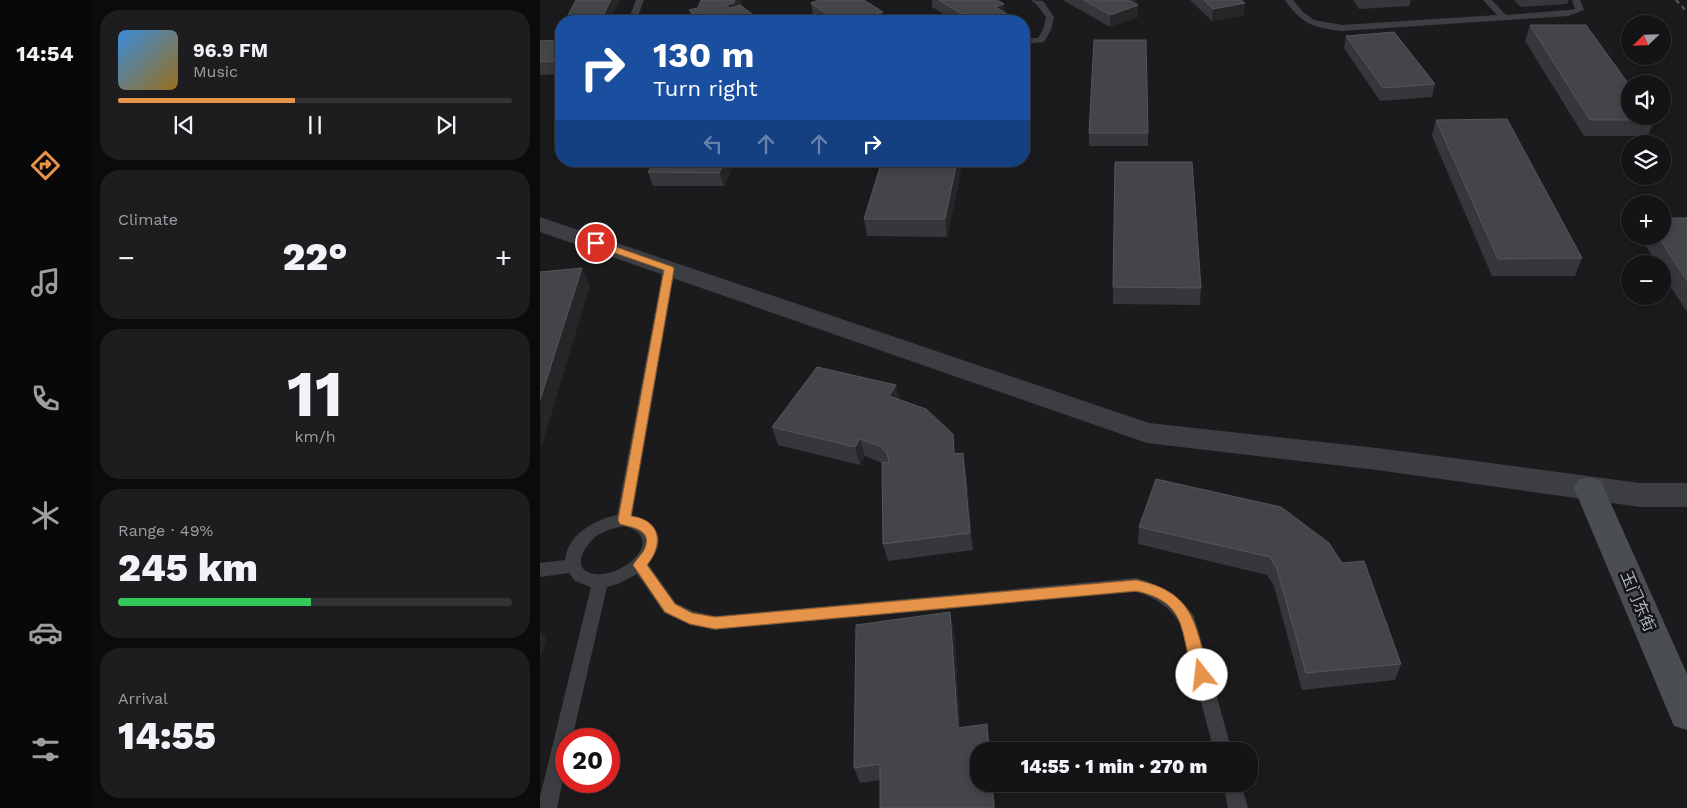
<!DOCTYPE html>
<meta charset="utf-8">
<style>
:root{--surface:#141416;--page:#1d1d1f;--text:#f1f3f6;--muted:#9d9ea1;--line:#333335;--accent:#e69449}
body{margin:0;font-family:"Work Sans","Noto Sans SC",sans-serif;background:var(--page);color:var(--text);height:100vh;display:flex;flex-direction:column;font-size:19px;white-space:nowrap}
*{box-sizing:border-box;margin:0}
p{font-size:16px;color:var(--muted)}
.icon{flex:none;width:28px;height:28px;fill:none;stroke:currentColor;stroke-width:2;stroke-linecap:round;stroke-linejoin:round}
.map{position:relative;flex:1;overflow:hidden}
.details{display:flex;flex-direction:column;gap:10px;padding:10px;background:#0b0b0c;width:450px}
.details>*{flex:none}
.guide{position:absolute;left:15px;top:15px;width:475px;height:152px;border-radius:20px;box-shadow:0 2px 8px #0003,0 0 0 1px var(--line);background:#1a4fa0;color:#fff;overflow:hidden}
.needle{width:32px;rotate:247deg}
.controls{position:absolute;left:1081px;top:15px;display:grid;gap:10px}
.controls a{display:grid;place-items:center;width:50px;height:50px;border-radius:50%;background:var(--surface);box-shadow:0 2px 8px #0003,0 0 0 1px var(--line);font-size:25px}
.speed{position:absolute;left:15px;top:728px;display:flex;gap:10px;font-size:25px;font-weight:700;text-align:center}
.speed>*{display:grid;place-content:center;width:65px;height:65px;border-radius:50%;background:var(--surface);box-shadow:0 2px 8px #0003,0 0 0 1px var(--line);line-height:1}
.speed .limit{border:8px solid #d22;background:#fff;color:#111}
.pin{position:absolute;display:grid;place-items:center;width:42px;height:42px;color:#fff;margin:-21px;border:2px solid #fff;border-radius:50%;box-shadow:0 1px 5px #0007}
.me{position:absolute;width:55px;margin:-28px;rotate:344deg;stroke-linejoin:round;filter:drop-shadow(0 0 4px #0008)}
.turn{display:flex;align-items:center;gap:18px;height:105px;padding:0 15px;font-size:22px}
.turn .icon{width:65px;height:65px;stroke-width:2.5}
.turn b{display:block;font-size:35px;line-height:42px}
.lanes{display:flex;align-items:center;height:48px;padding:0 15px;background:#0003;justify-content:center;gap:25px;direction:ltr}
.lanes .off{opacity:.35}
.big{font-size:38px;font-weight:800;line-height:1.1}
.details .card{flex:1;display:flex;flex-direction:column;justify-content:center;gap:8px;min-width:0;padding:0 18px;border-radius:20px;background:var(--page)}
.details .dial{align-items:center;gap:0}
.dial b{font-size:65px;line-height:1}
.song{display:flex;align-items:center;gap:15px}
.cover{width:60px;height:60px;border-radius:8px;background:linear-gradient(135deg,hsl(210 70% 55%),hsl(40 70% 35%))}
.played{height:5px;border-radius:2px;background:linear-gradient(90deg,var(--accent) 45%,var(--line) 45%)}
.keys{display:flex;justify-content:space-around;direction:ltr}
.heat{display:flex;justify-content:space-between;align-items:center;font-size:28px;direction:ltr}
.charge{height:8px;border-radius:4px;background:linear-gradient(90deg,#34c759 49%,var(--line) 0)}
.trip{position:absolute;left:430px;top:742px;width:288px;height:50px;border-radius:20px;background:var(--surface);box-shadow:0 2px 8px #0003,0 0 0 1px var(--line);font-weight:800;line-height:50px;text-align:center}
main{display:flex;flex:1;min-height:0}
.menu{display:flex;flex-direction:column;width:90px;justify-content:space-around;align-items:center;background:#080809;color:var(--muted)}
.menu .icon{width:35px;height:35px}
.menu .on{color:var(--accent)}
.menu b{font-size:22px;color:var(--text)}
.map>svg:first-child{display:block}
</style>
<main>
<nav class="menu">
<b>14:54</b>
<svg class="icon on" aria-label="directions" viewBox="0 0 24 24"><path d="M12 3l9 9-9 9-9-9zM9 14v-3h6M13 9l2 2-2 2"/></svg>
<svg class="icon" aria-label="music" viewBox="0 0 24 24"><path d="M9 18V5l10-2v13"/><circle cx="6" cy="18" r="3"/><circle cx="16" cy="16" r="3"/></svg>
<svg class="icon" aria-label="phone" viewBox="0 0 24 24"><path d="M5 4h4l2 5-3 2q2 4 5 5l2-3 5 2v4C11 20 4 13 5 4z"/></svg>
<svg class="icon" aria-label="climate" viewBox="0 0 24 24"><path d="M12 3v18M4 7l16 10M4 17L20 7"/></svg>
<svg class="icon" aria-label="car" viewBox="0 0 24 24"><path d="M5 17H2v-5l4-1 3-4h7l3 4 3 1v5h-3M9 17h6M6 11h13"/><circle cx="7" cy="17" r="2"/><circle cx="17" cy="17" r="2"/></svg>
<svg class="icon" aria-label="filters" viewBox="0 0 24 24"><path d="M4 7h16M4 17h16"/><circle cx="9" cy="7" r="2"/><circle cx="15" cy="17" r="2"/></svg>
</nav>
<section class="details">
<div class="card">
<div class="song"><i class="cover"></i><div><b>96.9 FM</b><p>Music</p></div></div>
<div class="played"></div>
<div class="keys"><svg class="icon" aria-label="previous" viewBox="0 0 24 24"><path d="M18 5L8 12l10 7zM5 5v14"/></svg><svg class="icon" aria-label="pause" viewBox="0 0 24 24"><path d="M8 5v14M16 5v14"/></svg><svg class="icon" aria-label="next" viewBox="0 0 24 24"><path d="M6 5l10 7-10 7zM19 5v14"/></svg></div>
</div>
<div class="card"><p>Climate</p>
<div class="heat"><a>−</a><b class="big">22°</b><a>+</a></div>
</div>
<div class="card dial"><b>11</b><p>km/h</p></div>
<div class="card"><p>Range · 49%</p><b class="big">245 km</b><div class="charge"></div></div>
<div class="card"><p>Arrival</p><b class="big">14:55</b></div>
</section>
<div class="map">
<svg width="1147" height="808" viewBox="0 0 1147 808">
<rect width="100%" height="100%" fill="#1b1b1d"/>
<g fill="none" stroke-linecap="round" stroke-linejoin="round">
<path fill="#3c3e41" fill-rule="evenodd" d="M 96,0 L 104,0 L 96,21 L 88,21 Z
M 491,0 L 503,1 L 514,17 L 511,30 L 504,42 L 484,44 L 484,38 L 498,38 L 503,30 L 506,17 L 497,5 Z
M 745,0 L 753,0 L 763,12 L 774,20 L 802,25 L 957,15 L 943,0 L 952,0 L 966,15 L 1028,10 L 1035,9 L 1032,0 L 1040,0 L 1044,10 L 1028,16 L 802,31 C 774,28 761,24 745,0 Z
M 129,265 L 135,269 L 92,516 C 120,524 127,541 108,564 L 136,603 L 153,611 L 175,616 L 596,578 C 621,585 639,595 654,616 L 692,751 L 674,751 L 640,623 C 629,607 615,597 596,592 L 175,630 L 150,625 L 124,613 L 97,574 L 78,584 L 67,587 L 32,739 L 26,739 L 26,765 L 17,808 L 0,808 L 0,797 L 51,587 L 35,581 L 29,573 L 0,577 L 0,563 L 25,560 C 28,534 54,520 77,515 L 123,269 ZM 84,526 C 129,539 82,577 56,574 C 28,571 45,544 58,535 C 66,530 75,528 84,526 Z
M 683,784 L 701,784 L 708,808 L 688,808 Z"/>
<path fill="#3c3e41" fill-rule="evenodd" d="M 0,217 L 609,423 L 837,448 L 1100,483 L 1147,483 L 1147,507 L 1100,507 L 837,470 L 607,443 L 0,232 Z"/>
<path fill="#4a4d51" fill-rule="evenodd" d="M 1049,477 L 1060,480 L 1064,488 L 1147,674 L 1147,730 L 1134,726 L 1034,488 L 1038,480 Z"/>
<path stroke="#4f5256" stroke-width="2.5" stroke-dasharray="4.5 4" stroke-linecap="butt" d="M 1136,0 L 1147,12"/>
</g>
<path fill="#37373b" d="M 161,0 L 202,0 L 200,5 L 220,20 L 220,21 L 152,21 L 149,10 L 158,8 Z
M 392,0 L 457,0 L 471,21 L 415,21 L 392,7 Z
M 523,0 L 596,0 L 598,17 L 570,27 Z
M 650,0 L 701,0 L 704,15 L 672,21 Z
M 813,0 L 871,0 L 869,6 L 819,9 Z
M 974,0 L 1029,0 L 1027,4 L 981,7 Z
M 271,3 L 344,21 L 282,21 L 273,15 Z
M 990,25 L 1114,120 L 1108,136 L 1044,136 L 985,41 Z
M 806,36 L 895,84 L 892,97 L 840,101 L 804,48 Z
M 21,40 L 21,74 L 0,75 L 0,41 Z
M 896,120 L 1042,258 L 1035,276 L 952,276 L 892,136 Z
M 549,133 L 608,133 L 608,146 L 549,146 Z
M 196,161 L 184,186 L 113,186 L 108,172 Z
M 342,161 L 423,161 L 407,237 L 327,236 L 324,219 Z
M 575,162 L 661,288 L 660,305 L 573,304 Z
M 1147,218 L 1147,312 L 1122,273 L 1122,264 L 1117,264 L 1100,236 L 1122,236 Z
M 356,385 L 359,400 L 416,454 L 426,471 L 433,550 L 348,561 L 343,544 L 342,463 L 325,456 L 320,465 L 238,445 L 232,427 Z
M 741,507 L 861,664 L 855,680 L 762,690 L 734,586 L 727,575 L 598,544 L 599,527 Z
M 414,629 L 420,728 L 450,740 L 439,784 L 453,784 L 455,808 L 340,808 L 340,780 L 320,783 L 314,768 Z"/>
<path fill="#262629" d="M 71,0 L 80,0 L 70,21 L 60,21 Z
M 195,0 L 202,0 L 198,15 L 186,5 Z
M 584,0 L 596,0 L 596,5 Z
M 705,3 L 704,15 L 672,21 L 673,9 Z
M 464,4 L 465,16 L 455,7 Z
M 598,5 L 598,17 L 570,27 L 570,15 Z
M 343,12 L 344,21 L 334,21 L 333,15 Z
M 470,16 L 471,21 L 455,21 Z
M 185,161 L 196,161 L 184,186 L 179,173 Z
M 417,161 L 423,161 L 407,237 L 405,219 Z
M 42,268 L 50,286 L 1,448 L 0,400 Z
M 356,385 L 360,403 L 349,396 Z
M 413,434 L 416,452 L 417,472 L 414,454 Z
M 320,439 L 325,456 L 320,465 L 315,447 Z
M 423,453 L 426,471 L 433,550 L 430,533 Z
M 410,612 L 414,629 L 421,744 L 418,728 Z
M 0,631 L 6,639 L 0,661 Z
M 447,724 L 450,740 L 451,751 L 449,751 Z
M 452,784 L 453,784 L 455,808 L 454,808 Z"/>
<path fill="#444548" stroke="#54565a" d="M 36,0 L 71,0 L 60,21 L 25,21 Z
M 161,0 L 195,0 L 194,3 L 186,5 L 190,8 L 200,5 L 220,20 L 215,21 L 162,21 L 149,10 L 158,8 Z
M 279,0 L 324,0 L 343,12 L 333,15 L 343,21 L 297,21 L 271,3 Z
M 399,0 L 457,0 L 464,4 L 455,7 L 470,16 L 455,21 L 434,21 Z
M 544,0 L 589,0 L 598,5 L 570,15 Z
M 664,0 L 701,0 L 705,3 L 673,9 Z
M 990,25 L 1046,25 L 1090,86 L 1090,116 L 1112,116 L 1114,120 L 1050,120 Z
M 854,32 L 895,84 L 843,88 L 806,36 Z
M 21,40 L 21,61 L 0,62 L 0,41 Z
M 554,40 L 606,40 L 608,133 L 549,133 Z
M 967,119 L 1042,258 L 958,259 L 896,120 Z
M 115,161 L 185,161 L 179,173 L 108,172 Z
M 342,161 L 417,161 L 405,219 L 324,219 Z
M 575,162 L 652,162 L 661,288 L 573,287 Z
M 1122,218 L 1147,218 L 1147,281 L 1118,236 L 1122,236 Z
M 42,268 L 0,400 L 0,272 Z
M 277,367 L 356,385 L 349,396 L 386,409 L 413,434 L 414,454 L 423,453 L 430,533 L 343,544 L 342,463 L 349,462 L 347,453 L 340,446 L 320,439 L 315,447 L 232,427 Z
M 616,479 L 741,507 L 789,543 L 802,563 L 824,561 L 861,664 L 766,673 L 737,569 L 730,557 L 599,527 Z
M 410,612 L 418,728 L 447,724 L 449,751 L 439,751 L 439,784 L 452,784 L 454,808 L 340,808 L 340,764 L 314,768 L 316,625 Z"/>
<path fill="#e69449" stroke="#96602f" d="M 56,240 L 133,267 L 134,269 L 91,516 C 121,520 124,544 107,565 L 135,604 L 152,613 L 175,617 L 596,580 C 655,592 655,624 669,675 L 667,679 L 662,681 L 656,679 C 638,639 653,603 596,591 L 175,629 L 150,624 L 125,612 L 93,565 C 96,560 100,556 103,552 C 115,530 94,528 80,524 L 78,520 L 124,270 L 52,245 L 52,241 Z"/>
<g text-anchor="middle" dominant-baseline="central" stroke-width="5" stroke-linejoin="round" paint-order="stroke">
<g font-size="16" fill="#aeb5bb" stroke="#161618">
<text transform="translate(1098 601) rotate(67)">玉门东街</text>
</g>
</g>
</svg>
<div class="controls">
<a><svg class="needle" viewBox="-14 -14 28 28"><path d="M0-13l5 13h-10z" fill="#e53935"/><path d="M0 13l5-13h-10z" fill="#9d9ea1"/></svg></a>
<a><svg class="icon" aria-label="sound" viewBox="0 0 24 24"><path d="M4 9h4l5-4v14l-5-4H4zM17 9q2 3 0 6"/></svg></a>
<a><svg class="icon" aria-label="layers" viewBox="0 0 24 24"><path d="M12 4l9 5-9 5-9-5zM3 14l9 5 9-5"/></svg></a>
<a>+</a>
<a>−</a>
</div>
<div class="speed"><div class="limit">20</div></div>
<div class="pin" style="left:56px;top:243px;background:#d93025"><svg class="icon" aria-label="arrive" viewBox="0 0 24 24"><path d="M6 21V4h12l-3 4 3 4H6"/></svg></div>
<svg class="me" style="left:662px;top:675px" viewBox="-20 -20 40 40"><circle r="19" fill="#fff"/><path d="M0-13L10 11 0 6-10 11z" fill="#e69449"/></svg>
<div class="trip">14:55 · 1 min · 270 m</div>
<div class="guide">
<div class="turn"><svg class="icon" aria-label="right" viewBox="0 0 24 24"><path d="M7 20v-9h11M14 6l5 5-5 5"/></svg><div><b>130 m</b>Turn right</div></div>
<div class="lanes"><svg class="icon off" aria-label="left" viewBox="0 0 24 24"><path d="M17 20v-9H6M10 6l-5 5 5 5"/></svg><svg class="icon off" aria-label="ahead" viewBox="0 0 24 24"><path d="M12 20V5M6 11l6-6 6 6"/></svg><svg class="icon off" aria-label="ahead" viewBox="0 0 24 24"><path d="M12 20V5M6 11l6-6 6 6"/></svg><svg class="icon" aria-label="right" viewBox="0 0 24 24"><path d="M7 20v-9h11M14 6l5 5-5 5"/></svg></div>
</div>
</div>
</main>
